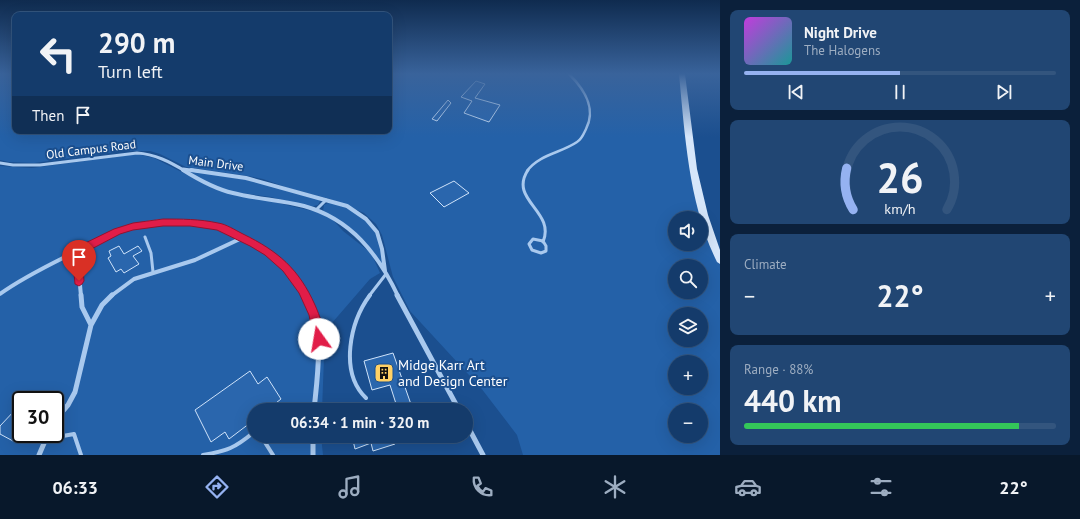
<!DOCTYPE html>
<meta charset="utf-8">
<style>
:root{--surface:#143b6b;--page:#214673;--text:#f1f3f6;--muted:#9dadc1;--line:#33557e;--accent:#95b2f1}
body{margin:0;font-family:"PT Sans",sans-serif;background:var(--page);color:var(--text);height:100vh;display:flex;flex-direction:column;font-size:15px;white-space:nowrap}
*{box-sizing:border-box;margin:0}
p{font-size:13px;color:var(--muted)}
.icon{flex:none;width:22px;height:22px;fill:none;stroke:currentColor;stroke-width:2;stroke-linecap:round;stroke-linejoin:round}
.map{position:relative;flex:1;overflow:hidden}
.panel{display:flex;flex-direction:column;gap:10px;padding:10px;background:#0b203b;width:360px}
.panel>*{flex:none}
.banner{position:absolute;left:12px;top:12px;width:380px;height:122px;border-radius:8px;box-shadow:0 4px 16px #0002,0 0 0 1px var(--line);background:#143b6b;color:var(--text);overflow:hidden}
.fabs{position:absolute;left:668px;top:211px;display:grid;gap:8px}
.fabs a{display:grid;place-items:center;width:40px;height:40px;border-radius:50%;background:var(--surface);box-shadow:0 4px 16px #0002,0 0 0 1px var(--line);font-size:20px}
.speed{position:absolute;left:12px;top:391px;display:flex;gap:8px;font-size:20px;font-weight:700;text-align:center}
.speed>*{display:grid;place-content:center;width:52px;height:52px;border-radius:50%;background:var(--surface);box-shadow:0 4px 16px #0002,0 0 0 1px var(--line);line-height:1}
.speed .limit{border:2px solid #111;border-radius:6px;background:#fff;color:#111}
.pin{position:absolute;display:grid;place-items:center;width:34px;height:34px;color:#fff;margin:-41px -17px;border-radius:50% 50% 50% 0;rotate:-45deg;box-shadow:0 0 4px #0007}
.pin .icon{rotate:45deg}
.me{position:absolute;width:44px;margin:-22px;rotate:347deg;stroke-linejoin:round;filter:drop-shadow(0 0 3px #0008)}
.turn{display:flex;align-items:center;gap:14px;height:84px;padding:0 20px;font-size:18px}
.turn .icon{width:52px;height:52px;stroke-width:2.5}
.turn b{display:block;font-size:28px;line-height:34px}
.then{display:flex;align-items:center;height:38px;padding:0 20px;background:#0003;gap:8px;font-size:15px}
.big{font-size:30px;font-weight:700;line-height:1.1}
.panel .card{flex:1;display:flex;flex-direction:column;justify-content:center;gap:6px;min-width:0;padding:0 14px;border-radius:8px;background:var(--page)}
.panel .dial{align-items:center;gap:0}
.dial svg{height:104px;overflow:visible;fill:none;stroke:var(--line);stroke-width:7;stroke-linecap:round;text-anchor:middle}
.dial text{fill:var(--text);stroke:none}
.song{display:flex;align-items:center;gap:12px}
.cover{width:48px;height:48px;border-radius:6px;background:linear-gradient(135deg,hsl(290 70% 55%),hsl(180 70% 35%))}
.played{height:4px;border-radius:2px;background:linear-gradient(90deg,var(--accent) 50%,var(--line) 50%)}
.keys{display:flex;justify-content:space-around;direction:ltr}
.heat{display:flex;justify-content:space-between;align-items:center;font-size:22px;direction:ltr}
.charge{height:6px;border-radius:3px;background:linear-gradient(90deg,#34c759 88%,var(--line) 0)}
.trip{position:absolute;left:247px;top:403px;width:226px;height:40px;border-radius:20px;background:var(--surface);box-shadow:0 4px 16px #0002,0 0 0 1px var(--line);font-weight:700;line-height:40px;text-align:center}
.menu{display:flex;height:64px;justify-content:space-around;align-items:center;background:#08182b;color:var(--muted)}
.menu .icon{width:28px;height:28px}
.menu .selected{color:var(--accent)}
.menu b{font-size:18px;color:var(--text)}
main{display:flex;flex:1;min-height:0}
.map>svg:first-child{display:block}
</style>
<main>
<div class="map">
<svg width="720" height="455" viewBox="0 0 720 455">
<rect width="100%" height="100%" fill="#1b4f8f"/>
<path fill="#2461a8" fill-rule="evenodd" d="M 0,74 L 15,74 L 15,131 L 389,131 L 389,74 L 682,74 L 697,189 L 720,260 L 720,455 L 523,455 L 517,435 L 481,388 L 410,311 L 393,277 L 382,235 L 376,224 L 364,213 L 330,199 L 288,188 L 263,179 L 248,176 L 186,167 L 160,154 L 150,151 L 123,151 L 34,163 L 9,162 L 0,160 ZM 675,218 L 701,218 L 701,244 L 675,244 ZM 675,266 L 701,266 L 701,292 L 675,292 ZM 675,314 L 701,314 L 701,340 L 675,340 ZM 675,362 L 701,362 L 701,388 L 675,388 ZM 675,410 L 701,410 L 701,436 L 675,436 Z
M 137,154 L 154,158 L 213,188 L 317,212 L 333,220 L 343,231 L 366,249 L 372,255 L 380,273 L 370,279 L 325,331 L 322,410 L 254,410 L 254,436 L 321,436 L 323,455 L 0,455 L 0,166 L 32,168 ZM 21,400 L 55,400 L 55,434 L 21,434 Z
M 187,170 L 253,181 L 319,199 L 320,201 L 318,205 L 310,207 L 271,197 L 228,191 L 208,183 Z
M 330,202 C 350,209 373,218 379,241 C 381,248 382,257 383,265 L 367,245 L 323,211 L 324,205 Z"/>
<path fill="#2a66ad" stroke="#cfe3fa" d="M 476,81 L 485,84 L 475,98 L 500,105 L 489,122 L 464,113 L 472,101 L 461,97 Z
M 448,100 L 451,103 L 437,121 L 432,119 Z
M 454,181 L 469,193 L 444,207 L 430,193 Z
M 119,246 L 124,254 L 138,246 L 142,251 L 133,256 L 139,264 L 124,273 L 121,269 L 116,272 L 108,258 L 111,256 L 109,251 Z
M 393,353 L 413,410 L 398,410 L 390,385 L 372,390 L 364,361 Z
M 250,371 L 258,384 L 267,377 L 281,399 L 267,410 L 254,410 L 254,420 L 229,439 L 225,432 L 211,442 L 195,410 Z
M 16,409 L 21,411 L 21,432 L 13,441 L 0,434 L 0,426 Z
M 352,436 L 393,436 L 395,444 L 373,451 L 371,443 L 355,449 Z"/>
<g fill="none" stroke-linecap="round" stroke-linejoin="round">
<path stroke="#a9c9ee" stroke-width="2.5" d="M 527,171 C 540,154 561,153 577,142 C 582,139 584,133 586,129 C 597,108 584,89 569,74"/>
<path stroke="#a9c9ee" stroke-width="3" d="M 528,170 C 508,200 556,211 543,242
M 316,210 L 326,200
M 145,237 L 151,253 L 153,272
M 533,239 L 543,241 L 546,246 L 546,251 L 541,253 L 532,250 L 529,244 Z
M 369,296 L 386,274"/>
<path stroke="#a9c9ee" stroke-width="4" d="M 366,398 C 339,372 350,322 370,295
M 261,436 L 273,455
M 46,439 L 74,434 L 81,455
M 203,455 C 227,451 235,448 254,432"/>
<path stroke="#a9c9ee" stroke-width="3" d="M 0,163 L 13,165 L 40,165 L 137,153 C 155,154 170,162 185,171
M 183,169 L 198,171"/>
<path stroke="#a9c9ee" stroke-width="4" d="M 183,170 C 199,180 215,189 233,193 C 256,199 281,200 304,206 C 351,219 378,254 398,296
M 191,170 L 246,178 L 347,206 L 366,219 L 377,232 L 382,249 L 385,271
M 77,252 L 81,296
M 0,294 C 22,278 47,266 71,254 C 88,246 104,236 121,230 C 166,214 215,220 255,245 C 276,258 293,273 306,296
M 111,296 L 134,279 L 195,260 L 242,238"/>
<path stroke="#a9c9ee" stroke-width="5" d="M 81,295 L 82,307 L 91,325
M 305,295 C 325,331 318,370 314,410
M 397,295 L 459,410
M 55,420 L 68,405 L 75,392 L 91,325 L 102,305 L 112,295
M 466,423 L 483,455
M 313,436 L 313,455
M 39,455 L 48,434"/>
<path fill="#d6e6fa" fill-rule="evenodd" d="M 679,74 L 685,74 L 697,169 L 708,215 L 720,250 L 720,264 L 717,262 C 689,205 685,137 679,74 Z"/>
</g>
<linearGradient id="sky" x2="0" y2="1"><stop stop-color="#0f2b4f"/><stop offset="0.54" stop-color="#39639b"/><stop offset="1" stop-color="#39639b" stop-opacity="0"/></linearGradient>
<rect width="720" height="137" fill="url(#sky)"/>
<path fill="#e11d48" stroke="#92132f" d="M 163,219 C 181,219 200,219 218,223 C 226,224 235,230 243,234 C 278,251 299,269 315,305 C 319,314 327,334 323,343 L 319,344 L 315,343 L 309,315 L 299,293 L 283,271 L 265,255 L 250,246 L 217,230 L 190,226 L 163,226 L 133,230 L 120,234 L 82,254 L 84,281 L 82,284 L 79,286 L 75,284 L 72,252 L 73,249 L 114,229 L 133,223 Z"/>
<defs>
<g id="building-square" transform="scale(1)"><rect x="-9" y="-9" width="18" height="18" rx="4" fill="#ffd166" stroke="#1b4f8f"/><path d="M-4-6H4V6H1V3H-1V6H-4ZM-2.5-4.3h1.7v1.8h-1.7ZM.8-4.3h1.7v1.8H.8ZM-2.5-1h1.7V.8h-1.7ZM.8-1h1.7V.8H.8Z" fill="#111"/></g>
</defs>
<g fill-rule="evenodd">
<use href="#building-square" x="384" y="373"/>
</g>
<g text-anchor="middle" dominant-baseline="central" stroke-width="4" stroke-linejoin="round" paint-order="stroke">
<g font-size="12" fill="#fff" stroke="#1b4f8f">
<text transform="translate(91 149) rotate(-7)">Old Campus Road</text>
<text transform="translate(216 163) rotate(7)">Main Drive</text>
</g>
<g font-size="14" fill="#fff" stroke="#1b4f8f" text-anchor="start">
<text x="398" y="365">Midge Karr Art<tspan x="398" dy="16">and Design Center</tspan></text>
</g>
</g>
</svg>
<div class="fabs">
<a><svg class="icon" aria-label="sound" viewBox="0 0 24 24"><path d="M4 9h4l5-4v14l-5-4H4zM17 9q2 3 0 6"/></svg></a>
<a><svg class="icon" aria-label="search" viewBox="0 0 24 24"><circle cx="10" cy="10" r="6"/><path d="M15 15l6 6"/></svg></a>
<a><svg class="icon" aria-label="layers" viewBox="0 0 24 24"><path d="M12 4l9 5-9 5-9-5zM3 14l9 5 9-5"/></svg></a>
<a>+</a>
<a>−</a>
</div>
<div class="speed"><div class="limit">30</div></div>
<div class="pin" style="left:79px;top:281px;background:#d93025"><svg class="icon" aria-label="arrive" viewBox="0 0 24 24"><path d="M6 21V4h12l-3 4 3 4H6"/></svg></div>
<svg class="me" style="left:319px;top:339px" viewBox="-20 -20 40 40"><circle r="19" fill="#fff"/><path d="M0-13L10 11 0 6-10 11z" fill="#e11d48"/></svg>
<div class="trip">06:34 · 1 min · 320 m</div>
<div class="banner">
<div class="turn"><svg class="icon" aria-label="left" viewBox="0 0 24 24"><path d="M17 20v-9H6M10 6l-5 5 5 5"/></svg><div><b>290 m</b>Turn left</div></div>
<div class="then">Then<svg class="icon" aria-label="arrive" viewBox="0 0 24 24"><path d="M6 21V4h12l-3 4 3 4H6"/></svg></div>
</div>
</div>
<section class="panel">
<div class="card">
<div class="song"><i class="cover"></i><div><b>Night Drive</b><p>The Halogens</p></div></div>
<div class="played"></div>
<div class="keys"><svg class="icon" aria-label="previous" viewBox="0 0 24 24"><path d="M18 5L8 12l10 7zM5 5v14"/></svg><svg class="icon" aria-label="pause" viewBox="0 0 24 24"><path d="M8 5v14M16 5v14"/></svg><svg class="icon" aria-label="next" viewBox="0 0 24 24"><path d="M6 5l10 7-10 7zM19 5v14"/></svg></div>
</div>
<div class="card dial"><svg viewBox="0 0 100 80">
<path d="M14 69A42 42 0 1 1 86 69"/>
<path d="M14 69A42 42 0 0 1 9 37" stroke="#95b2f1"/>
<text x="50" y="56" font-size="32" font-weight="700">26</text>
<text x="50" y="72" font-size="11">km/h</text>
</svg></div>
<div class="card"><p>Climate</p>
<div class="heat"><a>−</a><b class="big">22°</b><a>+</a></div>
</div>
<div class="card"><p>Range · 88%</p><b class="big">440 km</b><div class="charge"></div></div>
</section>
</main>
<nav class="menu">
<b>06:33</b>
<svg class="icon selected" aria-label="directions" viewBox="0 0 24 24"><path d="M12 3l9 9-9 9-9-9zM9 14v-3h6M13 9l2 2-2 2"/></svg>
<svg class="icon" aria-label="music" viewBox="0 0 24 24"><path d="M9 18V5l10-2v13"/><circle cx="6" cy="18" r="3"/><circle cx="16" cy="16" r="3"/></svg>
<svg class="icon" aria-label="phone" viewBox="0 0 24 24"><path d="M5 4h4l2 5-3 2q2 4 5 5l2-3 5 2v4C11 20 4 13 5 4z"/></svg>
<svg class="icon" aria-label="climate" viewBox="0 0 24 24"><path d="M12 3v18M4 7l16 10M4 17L20 7"/></svg>
<svg class="icon" aria-label="car" viewBox="0 0 24 24"><path d="M5 17H2v-5l4-1 3-4h7l3 4 3 1v5h-3M9 17h6M6 11h13"/><circle cx="7" cy="17" r="2"/><circle cx="17" cy="17" r="2"/></svg>
<svg class="icon" aria-label="filters" viewBox="0 0 24 24"><path d="M4 7h16M4 17h16"/><circle cx="9" cy="7" r="2"/><circle cx="15" cy="17" r="2"/></svg>
<b>22°</b>
</nav>
